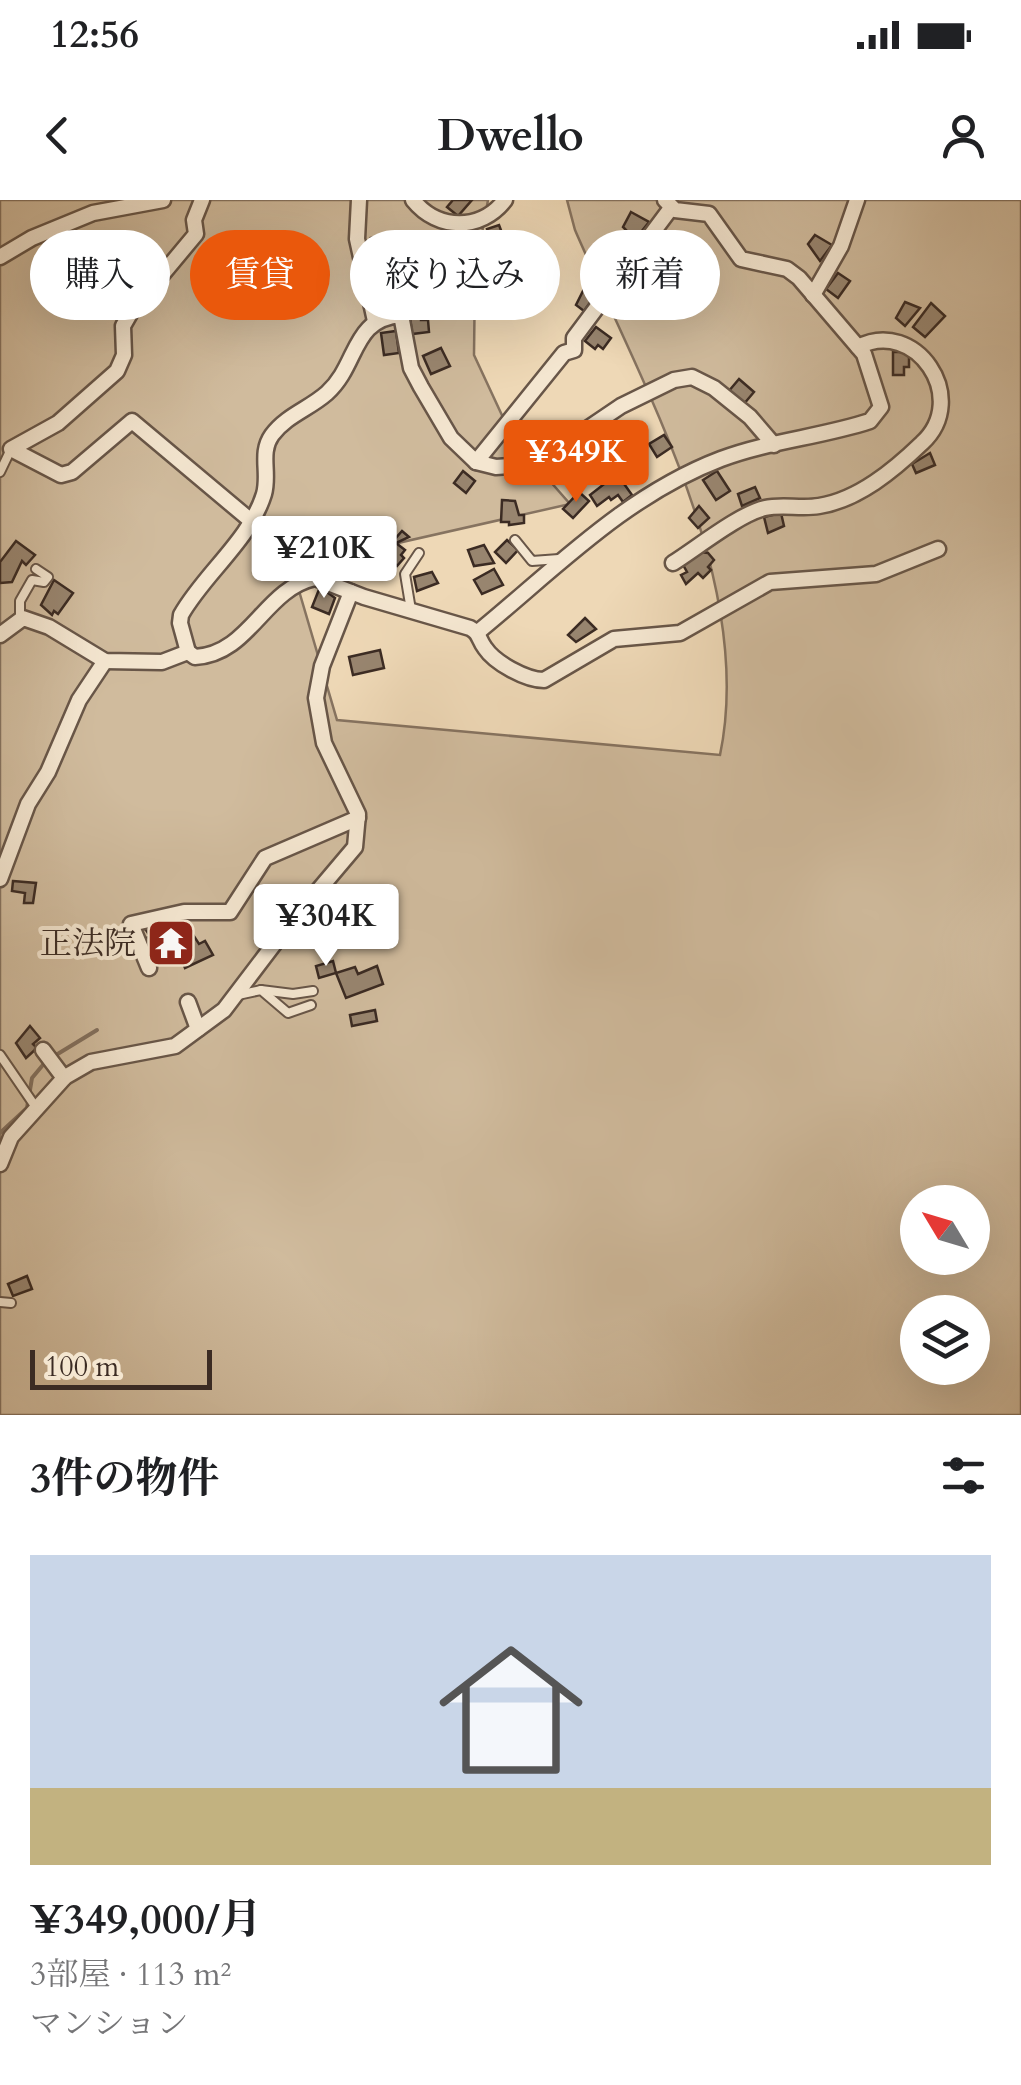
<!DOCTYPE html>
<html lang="ja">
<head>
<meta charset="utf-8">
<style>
	body { margin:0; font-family:Cardo,"Noto Serif JP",serif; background:#f2f2f2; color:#202124; height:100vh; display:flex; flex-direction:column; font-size:38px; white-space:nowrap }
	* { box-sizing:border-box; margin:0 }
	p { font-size:32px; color:#757577 }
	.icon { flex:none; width:55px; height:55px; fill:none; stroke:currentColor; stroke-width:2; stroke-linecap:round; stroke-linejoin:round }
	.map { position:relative; height:1215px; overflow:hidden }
	.details { display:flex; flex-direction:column; background:#fff; flex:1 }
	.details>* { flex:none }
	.guide { position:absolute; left:30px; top:30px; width:962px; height:90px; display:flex; gap:20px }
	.needle { width:65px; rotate:308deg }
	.tools { position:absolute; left:900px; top:985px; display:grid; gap:20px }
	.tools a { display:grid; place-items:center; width:90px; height:90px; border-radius:50%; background:#fff; box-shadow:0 10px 40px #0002; font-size:50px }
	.scale { position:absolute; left:30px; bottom:25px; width:182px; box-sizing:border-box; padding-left:10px; border:5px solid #3b2b23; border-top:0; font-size:28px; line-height:35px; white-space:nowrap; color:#3b2b23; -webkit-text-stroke:8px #f4e6d0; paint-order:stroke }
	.price { position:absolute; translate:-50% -85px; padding:0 22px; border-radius:10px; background:#fff; color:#222; font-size:32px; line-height:65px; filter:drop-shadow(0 2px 5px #0008) }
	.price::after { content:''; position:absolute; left:50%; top:60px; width:30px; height:22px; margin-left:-15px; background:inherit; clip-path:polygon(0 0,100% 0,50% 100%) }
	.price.on { background:#ea580c; color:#fff }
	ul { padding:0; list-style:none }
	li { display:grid; align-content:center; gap:20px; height:530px; padding:0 30px }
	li+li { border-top:2px solid #e0e0e0 }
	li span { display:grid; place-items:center; height:310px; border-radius:0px; color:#555 }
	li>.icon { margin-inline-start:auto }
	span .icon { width:180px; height:180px; fill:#fffc; stroke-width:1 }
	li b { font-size:42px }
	h2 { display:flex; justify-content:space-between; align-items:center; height:120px; padding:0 30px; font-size:42px }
	.chip { padding:0 35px; border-radius:45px; background:#fff; box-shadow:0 10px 40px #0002; font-size:35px; line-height:90px }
	.chip.on { background:#ea580c; color:#fff }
	.status { display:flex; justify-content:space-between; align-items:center; height:70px; padding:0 50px; background:#fff; direction:ltr }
	.status svg { height:28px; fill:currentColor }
	header { display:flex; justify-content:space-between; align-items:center; height:130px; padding:0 30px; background:#fff; font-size:45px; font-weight:700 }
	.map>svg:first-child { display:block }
	.green { fill:#d0bb9d; stroke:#867360; stroke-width:2.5; fill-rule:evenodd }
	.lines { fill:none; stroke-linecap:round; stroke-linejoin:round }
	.stream { stroke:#826f5d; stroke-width:4 }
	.building { fill:#98856f; stroke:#3b2b23; stroke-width:2.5 }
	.service-casing { stroke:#685648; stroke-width:12 }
	.minor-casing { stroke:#685648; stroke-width:19 }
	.service { stroke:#f4e6d0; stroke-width:8 }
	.minor { stroke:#f4e6d0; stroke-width:14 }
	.labels { text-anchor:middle; stroke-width:8; stroke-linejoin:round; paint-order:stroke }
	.poi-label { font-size:32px; fill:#3b2b23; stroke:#f4e6d0; text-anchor:end }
</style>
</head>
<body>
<div class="status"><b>12:56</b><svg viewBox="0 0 49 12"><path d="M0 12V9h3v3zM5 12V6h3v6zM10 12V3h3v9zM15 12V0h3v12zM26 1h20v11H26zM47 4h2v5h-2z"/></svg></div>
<header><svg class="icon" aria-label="back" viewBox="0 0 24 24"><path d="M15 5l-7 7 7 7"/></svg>Dwello<svg class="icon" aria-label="person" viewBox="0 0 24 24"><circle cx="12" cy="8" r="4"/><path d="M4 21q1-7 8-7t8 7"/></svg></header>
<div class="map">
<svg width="1021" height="1215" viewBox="0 0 1021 1215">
	<rect width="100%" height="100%" fill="#eed8b6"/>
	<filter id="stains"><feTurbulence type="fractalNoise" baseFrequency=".002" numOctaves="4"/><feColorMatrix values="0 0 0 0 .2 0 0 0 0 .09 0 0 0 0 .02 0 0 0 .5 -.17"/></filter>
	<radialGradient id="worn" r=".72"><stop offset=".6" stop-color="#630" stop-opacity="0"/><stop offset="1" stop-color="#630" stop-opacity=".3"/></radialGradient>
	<path class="green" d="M0,0H488L475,72L474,155L513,239L570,304L292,367L337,520L720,555C756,383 642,185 575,30L567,0H1021V1215H0ZM918,1002H972V1058H918ZM918,1112H972V1168H918Z"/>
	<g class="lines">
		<g class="stream">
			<path d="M56,855L97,830"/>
			<path d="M0,933L27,908L32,878L47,860"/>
		</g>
	</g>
	<g class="building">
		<path d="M453,0H472L458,16L447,7Z"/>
		<path d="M631,12L649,22L638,36L641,37L633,53L623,48L628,40L624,37L627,31L623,27Z"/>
		<path d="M499,25L505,41L492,45L487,29Z"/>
		<path d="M410,34L427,37L425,50L408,47Z"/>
		<path d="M390,35L400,63L383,71L371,38Z"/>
		<path d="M815,35L832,45L820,61L808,44Z"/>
		<path d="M435,38L450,39L449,58L434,57Z"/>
		<path d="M838,73L850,81L838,98L826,89Z"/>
		<path d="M586,85L597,93L584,111L576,105Z"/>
		<path d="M905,102L920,108L905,126L896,118Z"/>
		<path d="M931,103L945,116L925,137L913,127Z"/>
		<path d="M421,116V120H428L429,132L412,134L410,117Z"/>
		<path d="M596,127L611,138L603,149L598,145L595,149L585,141Z"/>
		<path d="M396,131L399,153L384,155L381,133Z"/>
		<path d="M441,148L450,166L431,174L423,156Z"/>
		<path d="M893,152H909V167H904V175H893Z"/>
		<path d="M739,179L754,192L743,205L728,192Z"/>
		<path d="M664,235L672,247L657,257L649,244Z"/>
		<path d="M930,253L935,265L916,273L912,264Z"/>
		<circle cx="631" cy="270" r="9"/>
		<path d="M463,271L475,281L466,293L454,283Z"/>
		<path d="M717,271L730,291L716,300L703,280Z"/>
		<path d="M617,274L632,295L623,302L618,295L611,300L609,297L597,306L590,295Z"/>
		<path d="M755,287L760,298L742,306L738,294Z"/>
		<path d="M579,292L589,301L573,318L563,309Z"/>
		<path d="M502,300L515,301L519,315H524V323L509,325V322H501Z"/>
		<path d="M699,306L709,318L698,328L689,318Z"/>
		<path d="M781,313L784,326L768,333L764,317Z"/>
		<path d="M402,331L409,337L396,343L405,350L401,355L404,358L397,366L393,362L390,365L380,356Z"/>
		<path d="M507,340L518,350L506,363L495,352Z"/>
		<path d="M16,341L35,355L26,365L22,361L12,382L0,383V362Z"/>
		<path d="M484,345L494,363L474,366L468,350Z"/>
		<path d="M700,352L708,353L714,360L708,367L711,370L703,378L698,373L686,384L681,375L687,372L682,363Z"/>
		<path d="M494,369L503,385L482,394L474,380Z"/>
		<path d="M432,372L438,383L417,391L414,377Z"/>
		<path d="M54,380L73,393L58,414L54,411L52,415L41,405Z"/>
		<path d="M320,387L335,398L329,414L312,407Z"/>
		<path d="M585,418L596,429L576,442L568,435Z"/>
		<path d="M380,450L384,468L353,475L349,457Z"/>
		<path d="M13,681L36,683L33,703H24L25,693L12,691Z"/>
		<path d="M159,720L162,725L170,722L176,733L184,729L188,735L192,733L199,744L205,741L213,755L185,768L180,755L156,766L143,740L150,736L144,727Z"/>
		<path d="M333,761L336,773L319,778L316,766Z"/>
		<path d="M377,766L383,784L346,798L336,773L355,767L358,774Z"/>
		<path d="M375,810L377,821L352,826L350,815Z"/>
		<path d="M30,826L40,838L33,844L37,848L26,858L16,843Z"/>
		<path d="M27,1076L32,1089L13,1096L8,1084Z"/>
	</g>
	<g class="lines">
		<g class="service-casing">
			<g id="service">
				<path d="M0,272L11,249"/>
				<path d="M515,340L532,361L559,359"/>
				<path d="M411,410L405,374L419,353"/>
				<path d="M20,419V401L32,380L44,382L48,377L36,369"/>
				<path d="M261,790L293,794L313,791"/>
				<path d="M238,795L261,790L288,813L311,805"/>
				<path d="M0,855L35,906"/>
				<path d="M0,1102L11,1103"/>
			</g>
		</g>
		<g class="minor-casing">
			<g id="minor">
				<path d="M202,0L194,20L196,34L131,112L123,126L124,155L117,171L58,223L11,249L61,275L72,272L132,221L250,320"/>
				<path d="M359,0L357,39L375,121"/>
				<path d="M413,0C438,31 481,31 505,0"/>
				<path d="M0,57L32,38L93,13L163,0"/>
				<path d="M813,95L841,46L857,0"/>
				<path d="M476,262L564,153L574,150V138L671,8"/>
				<path d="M673,363C697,348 739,314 765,308C782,304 801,309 819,306C858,300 894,270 922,243C971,198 915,117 858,147"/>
				<path d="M478,432C555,369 626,295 721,259C769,241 821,237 870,221L881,207L864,154L799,78L787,69L741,59L709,14L675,10L665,0"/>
				<path d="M0,435L23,418L49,427L105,461L162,462L188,452"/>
				<path d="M188,452L180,423L181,415C204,374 250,340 264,294C270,273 259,253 272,235C287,215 309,209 327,193C359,164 351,119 401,115L411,168L421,187L451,238L476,262L496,267L510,266L556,250L621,206L674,180L692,177L714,188L750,217L774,245"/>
				<path d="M188,452L195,457C250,454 264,389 315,378L364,397L470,428C480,433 478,439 485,448C495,463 526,480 544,480L614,439L680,433L770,382L876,374L938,349"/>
				<path d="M0,679L28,604L48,572L79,500L105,461"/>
				<path d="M149,768L131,724L184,712H230L265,658L358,618"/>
				<path d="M188,802L198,829"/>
				<path d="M43,850L64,878"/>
				<path d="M0,964L11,937L65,877L91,862L175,846L224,810L284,731L355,647L358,614L324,543L316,498L322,466L351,392"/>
			</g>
		</g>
		<use href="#service" class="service"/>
		<use href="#minor" class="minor"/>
	</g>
	<defs>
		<g id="temple-square" transform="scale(2.5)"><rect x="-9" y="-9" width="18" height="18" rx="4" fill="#8f2418" stroke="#f4e6d0"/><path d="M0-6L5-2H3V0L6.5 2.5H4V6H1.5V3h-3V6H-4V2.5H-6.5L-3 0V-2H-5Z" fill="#fff"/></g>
	</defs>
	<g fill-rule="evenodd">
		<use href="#temple-square" x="171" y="743"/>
	</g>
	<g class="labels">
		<g class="poi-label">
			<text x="136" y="754">正法院</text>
		</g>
	</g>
	<rect width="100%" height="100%" filter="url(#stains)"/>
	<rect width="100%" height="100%" fill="url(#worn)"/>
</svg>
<div class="tools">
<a><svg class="needle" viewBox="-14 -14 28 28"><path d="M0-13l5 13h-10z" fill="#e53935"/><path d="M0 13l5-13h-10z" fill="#757577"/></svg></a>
<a><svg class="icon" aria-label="layers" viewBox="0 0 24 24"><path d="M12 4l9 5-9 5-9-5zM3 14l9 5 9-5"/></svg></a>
</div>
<div class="scale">100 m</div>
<b class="price on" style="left:576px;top:305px">¥349K</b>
<b class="price" style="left:324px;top:401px">¥210K</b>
<b class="price" style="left:326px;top:769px">¥304K</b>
<div class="guide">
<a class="chip">購入</a>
<a class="chip on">賃貸</a>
<a class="chip">絞り込み</a>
<a class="chip">新着</a>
</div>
</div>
<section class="details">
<h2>3件の物件<svg class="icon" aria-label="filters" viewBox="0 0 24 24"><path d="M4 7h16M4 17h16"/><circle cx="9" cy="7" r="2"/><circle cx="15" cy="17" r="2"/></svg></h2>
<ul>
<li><span style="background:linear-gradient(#c9d6e8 75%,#c2b280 0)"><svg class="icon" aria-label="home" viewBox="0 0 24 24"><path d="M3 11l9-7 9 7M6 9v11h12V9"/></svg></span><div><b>¥349,000/月</b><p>3部屋 · 113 m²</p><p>マンション</p></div></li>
</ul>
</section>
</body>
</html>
